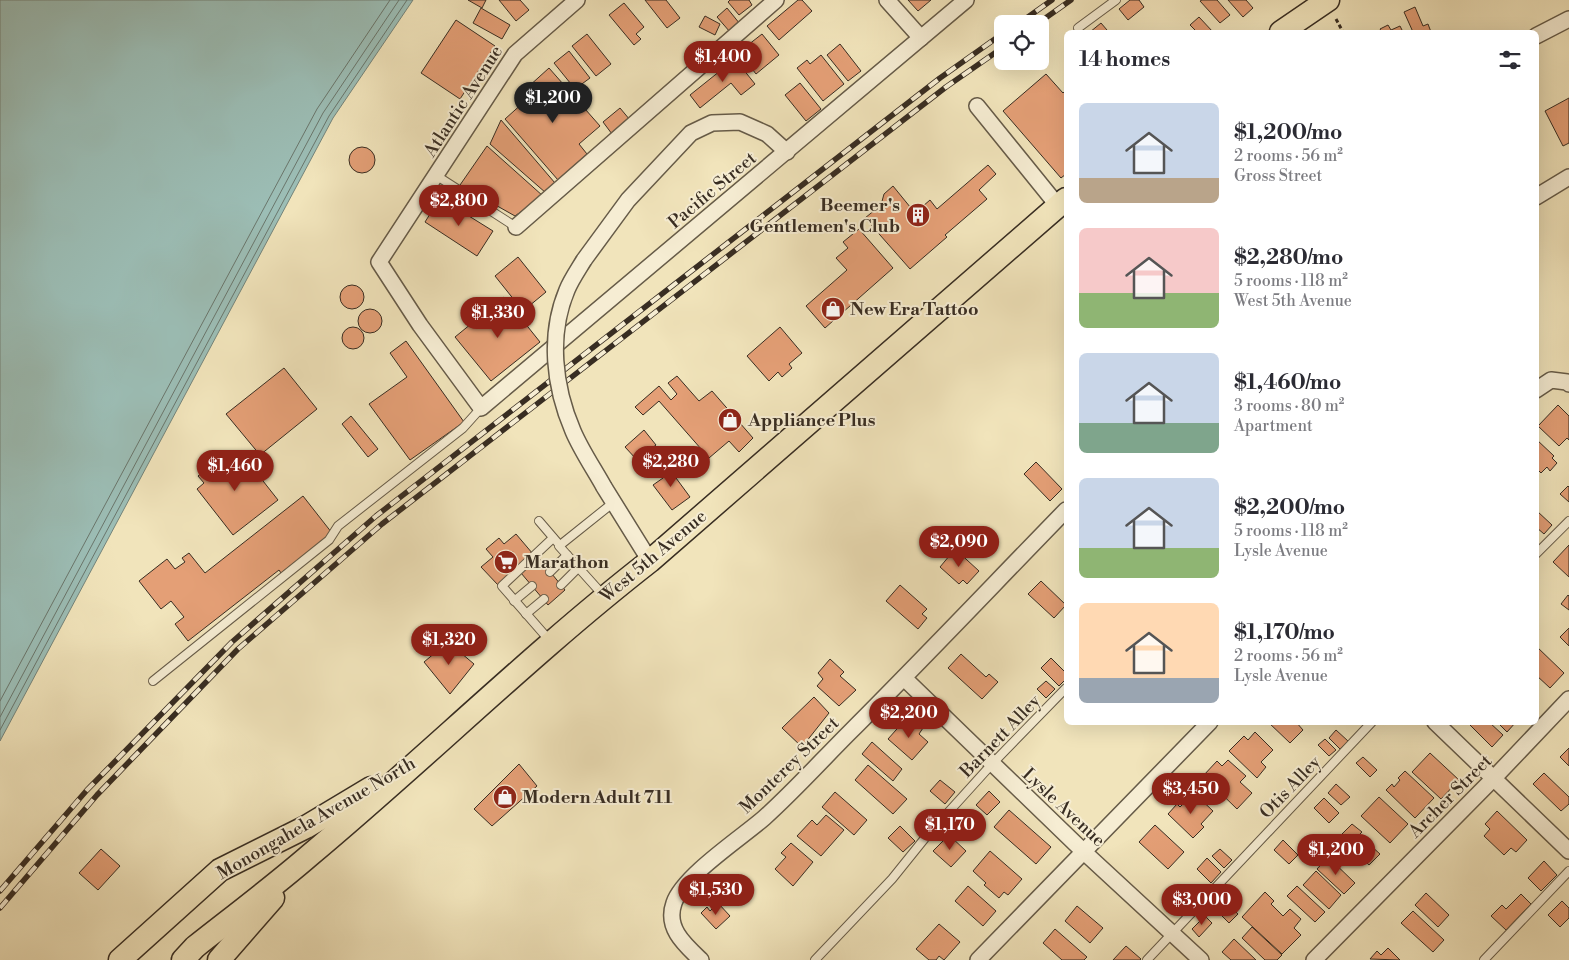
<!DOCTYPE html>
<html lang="en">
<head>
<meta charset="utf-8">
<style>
	body { margin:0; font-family:"Libre Bodoni",serif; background:#f7f7f7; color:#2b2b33; height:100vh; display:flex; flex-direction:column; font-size:19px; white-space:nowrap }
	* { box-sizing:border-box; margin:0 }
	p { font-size:16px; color:#7c7c81 }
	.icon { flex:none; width:28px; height:28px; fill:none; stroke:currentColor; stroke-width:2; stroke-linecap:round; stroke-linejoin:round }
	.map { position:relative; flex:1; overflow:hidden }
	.drawer { position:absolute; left:1064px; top:30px; width:475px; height:695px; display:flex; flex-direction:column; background:#fff; border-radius:8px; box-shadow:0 5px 20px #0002 }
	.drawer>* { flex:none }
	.buttons { position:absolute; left:994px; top:15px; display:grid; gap:10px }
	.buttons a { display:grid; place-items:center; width:55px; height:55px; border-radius:8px; background:#fff; box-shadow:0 5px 20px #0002; font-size:25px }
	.price { position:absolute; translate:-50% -42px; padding:0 11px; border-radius:18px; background:#8f2418; color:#fff; font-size:16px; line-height:32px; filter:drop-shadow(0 1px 2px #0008) }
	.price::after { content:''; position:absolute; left:50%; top:30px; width:15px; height:11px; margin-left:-8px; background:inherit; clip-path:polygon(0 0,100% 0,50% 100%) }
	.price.current { background:#222; color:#fff }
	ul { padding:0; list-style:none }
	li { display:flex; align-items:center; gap:15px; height:125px; padding:0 15px }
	li span { display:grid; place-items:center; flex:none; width:140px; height:100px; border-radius:8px; color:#555 }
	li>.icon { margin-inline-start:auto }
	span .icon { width:60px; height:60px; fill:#fffc; stroke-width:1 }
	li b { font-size:21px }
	h2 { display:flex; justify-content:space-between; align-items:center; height:60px; padding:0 15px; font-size:21px }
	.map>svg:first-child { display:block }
	.water { fill:#9cbeb6; stroke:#74847b }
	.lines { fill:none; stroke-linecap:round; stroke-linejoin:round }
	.shore { stroke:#6a766c; stroke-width:1 }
	.building { fill:#e49f76; stroke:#382d22 }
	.service-casing { stroke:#665b48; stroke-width:10 }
	.minor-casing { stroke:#665b48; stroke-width:18 }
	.primary-casing { stroke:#382d22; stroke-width:25 }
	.path { stroke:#382d22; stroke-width:3; stroke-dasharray:4 2.5; stroke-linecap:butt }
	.service { stroke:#f6edd3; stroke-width:8 }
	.minor { stroke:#f6edd3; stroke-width:15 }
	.primary { stroke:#f1e4bb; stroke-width:22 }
	.rail-casing { stroke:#382d22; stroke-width:5.5 }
	.rail { stroke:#f6edd3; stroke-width:4; stroke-dasharray:11; stroke-linecap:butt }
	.minor-bridge-casing { stroke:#665b48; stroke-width:18; stroke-linecap:butt }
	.minor-bridge { stroke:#f6edd3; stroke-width:15 }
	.labels { text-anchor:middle; stroke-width:4; stroke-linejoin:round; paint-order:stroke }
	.street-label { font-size:18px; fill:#382d22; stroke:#f6edd3 }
	.poi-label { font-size:18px; font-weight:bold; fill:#382d22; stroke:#f6edd3; text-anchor:start }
</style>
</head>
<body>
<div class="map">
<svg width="1569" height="960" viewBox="0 0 1569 960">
	<rect width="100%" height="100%" fill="#f1e4bb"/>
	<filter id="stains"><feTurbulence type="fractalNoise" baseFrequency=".004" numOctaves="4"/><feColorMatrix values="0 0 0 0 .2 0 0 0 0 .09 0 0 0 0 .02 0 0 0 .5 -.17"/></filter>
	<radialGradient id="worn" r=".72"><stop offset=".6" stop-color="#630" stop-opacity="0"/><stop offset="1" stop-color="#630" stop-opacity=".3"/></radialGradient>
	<path class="water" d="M0,0H413L333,118L0,741Z"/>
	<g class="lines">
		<g class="shore">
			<path d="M0,701L317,109L390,0"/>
			<path d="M0,717L323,113L399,0"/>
			<path d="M0,730L329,116L407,0"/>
		</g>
	</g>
	<g class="building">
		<path d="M468,0H486L482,8Z"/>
		<path d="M499,0H520L529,10L516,21Z"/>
		<path d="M645,0H666L680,18L667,28Z"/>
		<path d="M730,0H749L752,5L739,15L728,2Z"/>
		<path d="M798,0H802L812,11L779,40L767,26Z"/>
		<path d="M908,0H931L918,11Z"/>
		<path d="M1130,0H1139L1144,7L1128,20L1119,9Z"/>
		<path d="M1202,0H1217L1230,15L1220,23L1200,1Z"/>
		<path d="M1228,0H1246L1253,8L1243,17Z"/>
		<path d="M624,3L644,27L636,34L641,39L634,45L609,15Z"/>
		<path d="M1415,7L1423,26L1428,24L1431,32H1413L1404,12Z"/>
		<path d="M481,8L510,25L502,39L473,23Z"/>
		<path d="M727,8L740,24L730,32L717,17Z"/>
		<path d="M705,16L720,24L715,35L699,27Z"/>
		<path d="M1199,17L1213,32H1197L1190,25Z"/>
		<path d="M456,20L495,46L460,99L421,73Z"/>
		<path d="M1101,23L1107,30L1104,32H1090Z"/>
		<path d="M1388,25L1391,30L1400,26L1403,32H1382L1380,29Z"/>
		<path d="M587,34L611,64L596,76L572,46Z"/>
		<path d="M762,34L779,55L756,74L739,52Z"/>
		<path d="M840,44L861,71L848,81L827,55Z"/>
		<path d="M569,51L590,78L575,89L554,63Z"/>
		<path d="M821,55L844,84L823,101L797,68L807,60L810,64Z"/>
		<path d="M735,59L755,84L741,95L731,83L700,108L690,95Z"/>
		<path d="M549,68L600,126L579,144L587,154L558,180L505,119L534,93L528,87Z"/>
		<path d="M1046,74L1063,93L1066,90V174L1061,178L1003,111Z"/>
		<path d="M800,83L821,109L806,121L785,95Z"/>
		<path d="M1569,98V143L1563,146L1545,111Z"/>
		<path d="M620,108L630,120L612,134L603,122Z"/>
		<path d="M501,120L555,183L546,193L490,144Z"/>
		<path d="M487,146L543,196L515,216L460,185Z"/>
		<circle cx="362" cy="160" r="13"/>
		<path d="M988,165L996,174L979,190L987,199L945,235L947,237L910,269L865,218L881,205L884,194L893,186L915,213L930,200L937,209Z"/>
		<path d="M440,198L493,231L477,256L425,222Z"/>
		<path d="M859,229L893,268L825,328L806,306L847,270L836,258L848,248L843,242Z"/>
		<path d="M518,257L546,292L523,311L495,276Z"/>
		<circle cx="352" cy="297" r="12"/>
		<path d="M504,297L540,342L491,381L455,337Z"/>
		<circle cx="370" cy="321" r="12"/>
		<path d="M780,327L802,353L789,364L792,368L782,377L778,372L769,381L747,356Z"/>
		<circle cx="353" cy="338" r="11"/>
		<path d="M406,341L464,422L410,460L369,404L407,377L390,353Z"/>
		<path d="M284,368L317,409L260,455L226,414Z"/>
		<path d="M677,376L699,401L712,391L753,438L739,452L729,441L709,458L659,401L643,415L635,407L659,386L671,400L677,394L668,383Z"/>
		<path d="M1558,405L1569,416V440L1567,438L1559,446L1538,426Z"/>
		<path d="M351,416L378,449L368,457L342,424Z"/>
		<path d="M644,430L656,445L637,460L625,447Z"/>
		<path d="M1536,439L1554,456L1552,458L1557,463L1550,471L1547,467L1541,473L1536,468Z"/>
		<path d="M241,453L278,500L233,535L197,489L204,483L198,476L223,456L229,463Z"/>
		<path d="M1036,462L1062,489L1050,501L1024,474Z"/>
		<path d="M665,463L690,497L672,510L653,485L663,478L657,470Z"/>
		<path d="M1568,486L1569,487V502L1560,494Z"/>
		<path d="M303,496L332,533L281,573L279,570L188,641L175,624L184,617L171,601L161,609L139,581L167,559L175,569L185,562L182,558L189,553L205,573Z"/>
		<path d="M1537,511L1552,525L1544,534L1536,527Z"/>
		<path d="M516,534L533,554L498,585L481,567L493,557L486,549L499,538L504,544Z"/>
		<path d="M1569,545V577L1553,562Z"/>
		<path d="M955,549L979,571L967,584L963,580L959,584L940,567Z"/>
		<path d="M539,558L565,590L548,605L521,573Z"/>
		<path d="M1041,581L1066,605L1054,618L1028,594Z"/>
		<path d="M900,585L927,609L922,614L927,618L918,629L886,601Z"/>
		<path d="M1568,595L1569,596V610L1561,604Z"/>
		<path d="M1569,628V646L1560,637Z"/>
		<path d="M448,642L474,664L450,694L424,662Z"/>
		<path d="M1536,646L1564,673L1550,688L1536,675Z"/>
		<path d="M961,654L986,677L989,674L998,682L982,699L948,668Z"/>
		<path d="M1051,658L1066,673V679L1059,686L1041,668Z"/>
		<path d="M830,659L844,672L840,676L856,690L839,706L817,686L823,679L818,673Z"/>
		<path d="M1046,681L1055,689L1046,698L1037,689Z"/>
		<path d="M814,697L829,713L802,747L782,728Z"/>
		<path d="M914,720L923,728L919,734L928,742L912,760L888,739L904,721L909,725Z"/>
		<path d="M1268,722H1296L1303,730L1290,743Z"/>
		<path d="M1467,722H1489L1503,735L1492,747Z"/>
		<path d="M1497,722H1516L1507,732Z"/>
		<path d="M1336,730L1348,741L1340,749L1329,738Z"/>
		<path d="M1255,732L1273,750L1261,762L1266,767L1257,778L1229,751L1244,736L1248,740Z"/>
		<path d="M1325,739L1336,750L1329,756L1318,745Z"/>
		<path d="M872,742L902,769L893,781L862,754Z"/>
		<path d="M1569,748V766L1560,757Z"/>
		<path d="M1430,753L1459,780L1441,799L1412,772Z"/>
		<path d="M1363,757L1377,770L1370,777L1356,763Z"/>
		<path d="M1228,760L1246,776L1240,782L1252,793L1237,809L1203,776L1217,761L1222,766Z"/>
		<path d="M519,764L537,786L492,826L474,809Z"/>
		<path d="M868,765L907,799L893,814L855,780Z"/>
		<path d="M1405,771L1434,798L1415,818L1386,790L1392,784L1394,787L1400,780L1398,778Z"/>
		<path d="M1544,773L1569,797V804L1561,811L1533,784Z"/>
		<path d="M940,780L955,792L945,804L930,791Z"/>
		<path d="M1336,784L1350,797L1341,805L1328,793Z"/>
		<path d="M989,791L1000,802L987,815L976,805Z"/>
		<path d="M835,792L867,820L854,835L822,807Z"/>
		<path d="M1194,793L1213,811L1201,824L1204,827L1193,838L1168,814L1177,804L1180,807Z"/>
		<path d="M1379,797L1408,824L1390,843L1361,816Z"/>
		<path d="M1324,798L1339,813L1329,823L1314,808Z"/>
		<path d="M1009,810L1051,847L1036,864L994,827Z"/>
		<path d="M1497,811L1527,840L1516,852L1511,848L1504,855L1484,836L1490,829L1485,824Z"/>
		<path d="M826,815L844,830L821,856L797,836L812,820L817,825Z"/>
		<path d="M1352,824L1362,832L1359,835L1380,854L1369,865L1339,837Z"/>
		<path d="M1155,825L1184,852L1168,869L1139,842Z"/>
		<path d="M900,826L915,841L903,852L888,838Z"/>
		<path d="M949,835L966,851L951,867L933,851Z"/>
		<path d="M1283,840L1298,855L1289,864L1274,850Z"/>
		<path d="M791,843L813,862L793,886L775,869L786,857L781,853Z"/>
		<path d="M101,849L120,866L98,890L79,873Z"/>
		<path d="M1220,849L1232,860L1224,868L1212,856Z"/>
		<path d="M990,851L1022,879L1008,895L1004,892L999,898L984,885L986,883L973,871Z"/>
		<path d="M1328,857L1355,883L1344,894L1317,869Z"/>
		<path d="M1207,858L1221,872L1211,883L1197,869Z"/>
		<path d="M1544,861L1557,875L1541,891L1528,878Z"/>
		<path d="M1316,871L1341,895L1329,909L1303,885Z"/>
		<path d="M968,886L996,911L983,926L955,901Z"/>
		<path d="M1297,886L1325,912L1315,922L1287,896Z"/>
		<path d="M1265,892L1274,901L1271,904L1283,916L1290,909L1301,919L1294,928L1301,935L1282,954L1242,917Z"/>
		<path d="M1426,893L1449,915L1438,927L1415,905Z"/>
		<path d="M1521,894L1531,904L1506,930L1491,916L1502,905L1506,909Z"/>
		<path d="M1223,900L1238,914L1229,923L1215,909Z"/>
		<path d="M1562,901L1569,908V918L1560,927L1548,915Z"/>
		<path d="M718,903L730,916L716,929L701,913L707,907L710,911Z"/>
		<path d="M1077,906L1103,928L1090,943L1065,921Z"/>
		<path d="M1413,911L1444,940L1433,952L1401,923Z"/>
		<path d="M1205,916L1212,923L1199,937L1192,929Z"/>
		<path d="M939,924L960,942L944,960L939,956L936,960H929L916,949Z"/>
		<path d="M1252,927L1282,955L1277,960H1265L1242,938Z"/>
		<path d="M1055,929L1087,957L1084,960H1062L1043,943Z"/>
		<path d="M1234,939L1256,960H1231L1222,952Z"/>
		<path d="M1126,946L1141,959L1140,960H1113Z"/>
		<path d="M1388,948L1400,960L1370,959L1377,951L1381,955Z"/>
	</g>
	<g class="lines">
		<g class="service-casing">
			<g id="service">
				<path d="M1078,28L1116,0"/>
				<path d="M437,176L516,227"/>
				<path d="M539,521L557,542"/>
				<path d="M1536,554L1569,521"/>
				<path d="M550,572L567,555"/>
				<path d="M561,585L578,568"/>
				<path d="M603,595L559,546L614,502"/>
				<path d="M514,601L532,586"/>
				<path d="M526,614L544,599"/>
				<path d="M550,641L502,586L553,538"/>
				<path d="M153,681L329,540L338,526L463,428L481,408"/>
				<path d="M815,960L892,879L925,838L992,764L1066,688"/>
				<path d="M1147,960L1372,722"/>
				<path d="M1484,960L1569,871"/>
			</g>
		</g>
		<g class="minor-casing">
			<g id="minor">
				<path d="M577,0L515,54L379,262L420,325L481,408L966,0"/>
				<path d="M887,0L921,38"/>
				<path d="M1536,36L1569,19"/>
				<path d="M977,106L1058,206"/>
				<path d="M1536,197L1569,177"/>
				<path d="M516,227L776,0"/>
				<path d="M584,260L628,200L691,133L712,123L740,122L767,134L787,152"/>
				<path d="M1536,390L1551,380L1567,382L1569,384"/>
				<path d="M604,487L650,561"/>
				<path d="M904,678L1084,852L1201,960"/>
				<path d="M1435,722L1569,851"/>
				<path d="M701,960C685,945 665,928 674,903C683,876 741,838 764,818C794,791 821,761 850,732C923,659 994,584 1066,510"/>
				<path d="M978,960L1210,722"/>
				<path d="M1314,960L1493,779L1569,699"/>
			</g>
		</g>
		<g class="primary-casing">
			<g id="primary">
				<path d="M1281,32L1328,0"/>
				<path d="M120,960L220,870L306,827L371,788"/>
				<path d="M183,960L195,947C233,917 273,887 310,855C425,759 532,653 650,561L1066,199"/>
				<path d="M219,960L273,898"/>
			</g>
		</g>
		<path class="path" d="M1336,19L1343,32"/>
		<use href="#service" class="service"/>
		<use href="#minor" class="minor"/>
		<use href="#primary" class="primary"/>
		<g class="rail-casing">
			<g id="rail">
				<path d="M1018,24L1052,0"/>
				<path d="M1037,24L1071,0"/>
				<path d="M0,891L87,790L232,642L376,516L940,78L1002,34"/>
				<path d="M0,908L97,795L238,649L382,524L946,87L1002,48"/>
			</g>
		</g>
		<use href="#rail" class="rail"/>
		<g class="minor-bridge-casing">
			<path id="minor-bridge" d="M584,260C578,270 571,280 567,290C548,335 554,387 573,431C581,450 594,469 604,487"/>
		</g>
		<use href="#minor-bridge" class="minor-bridge"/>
	</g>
	<defs>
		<g id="building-disc" transform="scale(1.25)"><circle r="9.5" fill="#8f2418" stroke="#f6edd3"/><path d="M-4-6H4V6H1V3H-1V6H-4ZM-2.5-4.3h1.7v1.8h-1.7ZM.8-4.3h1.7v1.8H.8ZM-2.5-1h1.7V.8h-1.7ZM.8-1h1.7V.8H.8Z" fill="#fff"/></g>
		<g id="shop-disc" transform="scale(1.25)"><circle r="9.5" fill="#8f2418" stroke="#f6edd3"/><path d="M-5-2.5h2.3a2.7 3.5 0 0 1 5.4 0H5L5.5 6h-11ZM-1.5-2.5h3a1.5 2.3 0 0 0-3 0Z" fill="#fff"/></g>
		<g id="supermarket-disc" transform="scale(1.25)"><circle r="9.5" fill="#8f2418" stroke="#f6edd3"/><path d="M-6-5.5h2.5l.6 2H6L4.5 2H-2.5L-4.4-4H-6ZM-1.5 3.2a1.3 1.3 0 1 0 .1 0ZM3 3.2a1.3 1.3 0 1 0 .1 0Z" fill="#fff"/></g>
	</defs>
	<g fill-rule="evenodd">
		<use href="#building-disc" x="918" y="215"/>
		<use href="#shop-disc" x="833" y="309"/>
		<use href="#shop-disc" x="730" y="420"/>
		<use href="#supermarket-disc" x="506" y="562"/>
		<use href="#shop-disc" x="505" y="797"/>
	</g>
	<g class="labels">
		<g class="street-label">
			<text transform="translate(463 101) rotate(-57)" y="6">Atlantic Avenue</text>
			<text transform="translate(712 190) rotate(-40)" y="6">Pacific Street</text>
			<text transform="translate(653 556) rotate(-40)" y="6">West 5th Avenue</text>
			<text transform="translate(1000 736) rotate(-46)" y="6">Barnett Alley</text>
			<text transform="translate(789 765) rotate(-44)" y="6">Monterey Street</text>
			<text transform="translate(1290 787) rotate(-46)" y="6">Otis Alley</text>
			<text transform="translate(1450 796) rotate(-45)" y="6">Archer Street</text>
			<text transform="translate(1064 807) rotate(43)" y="6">Lysle Avenue</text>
			<text transform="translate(316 818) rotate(-30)" y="6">Monongahela Avenue North</text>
		</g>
		<g class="poi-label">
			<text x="900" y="211" text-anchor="end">Beemer's<tspan x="900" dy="21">Gentlemen's Club</tspan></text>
			<text x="850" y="315">New Era Tattoo</text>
			<text x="748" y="426">Appliance Plus</text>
			<text x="524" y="568">Marathon</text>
			<text x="522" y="803">Modern Adult 711</text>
		</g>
	</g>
	<rect width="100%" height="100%" filter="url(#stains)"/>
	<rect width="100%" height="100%" fill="url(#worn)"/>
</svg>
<div class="buttons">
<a><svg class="icon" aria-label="locate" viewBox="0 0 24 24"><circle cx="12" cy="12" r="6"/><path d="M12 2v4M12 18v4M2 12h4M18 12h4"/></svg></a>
</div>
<b class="price" style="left:723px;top:83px">$1,400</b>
<b class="price current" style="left:553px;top:124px">$1,200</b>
<b class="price" style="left:459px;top:227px">$2,800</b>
<b class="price" style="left:498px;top:339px">$1,330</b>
<b class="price" style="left:671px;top:488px">$2,280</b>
<b class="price" style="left:235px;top:492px">$1,460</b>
<b class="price" style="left:959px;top:568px">$2,090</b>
<b class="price" style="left:449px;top:666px">$1,320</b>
<b class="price" style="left:909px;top:739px">$2,200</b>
<b class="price" style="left:1191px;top:815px">$3,450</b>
<b class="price" style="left:950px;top:851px">$1,170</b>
<b class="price" style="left:1336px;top:876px">$1,200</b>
<b class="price" style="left:716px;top:916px">$1,530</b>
<b class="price" style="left:1202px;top:926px">$3,000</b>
<section class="drawer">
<h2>14 homes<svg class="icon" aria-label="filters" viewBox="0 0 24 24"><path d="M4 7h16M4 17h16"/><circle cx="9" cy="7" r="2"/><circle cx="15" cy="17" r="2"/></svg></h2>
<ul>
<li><span style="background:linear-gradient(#c9d6e8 75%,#b9a48a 0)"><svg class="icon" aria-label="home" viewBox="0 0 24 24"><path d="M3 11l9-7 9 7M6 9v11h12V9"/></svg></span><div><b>$1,200/mo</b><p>2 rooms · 56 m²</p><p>Gross Street</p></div></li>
<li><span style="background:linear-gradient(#f6c9c9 65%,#8fb573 0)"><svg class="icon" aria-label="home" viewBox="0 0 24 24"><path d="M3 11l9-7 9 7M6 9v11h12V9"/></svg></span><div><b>$2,280/mo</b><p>5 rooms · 118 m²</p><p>West 5th Avenue</p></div></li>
<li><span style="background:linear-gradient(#c9d6e8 70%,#7fa58c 0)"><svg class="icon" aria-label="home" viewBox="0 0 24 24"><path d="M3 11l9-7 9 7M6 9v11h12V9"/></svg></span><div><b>$1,460/mo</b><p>3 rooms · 80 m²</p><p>Apartment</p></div></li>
<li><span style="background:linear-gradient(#c9d6e8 70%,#8fb573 0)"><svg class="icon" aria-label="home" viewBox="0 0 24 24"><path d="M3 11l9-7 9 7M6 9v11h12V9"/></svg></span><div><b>$2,200/mo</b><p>5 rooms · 118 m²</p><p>Lysle Avenue</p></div></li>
<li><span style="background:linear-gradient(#ffd9b3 75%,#9aa5b1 0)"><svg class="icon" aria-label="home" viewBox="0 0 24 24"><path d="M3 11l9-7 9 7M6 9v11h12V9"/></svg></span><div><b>$1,170/mo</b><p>2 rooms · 56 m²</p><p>Lysle Avenue</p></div></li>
</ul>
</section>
</div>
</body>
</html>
